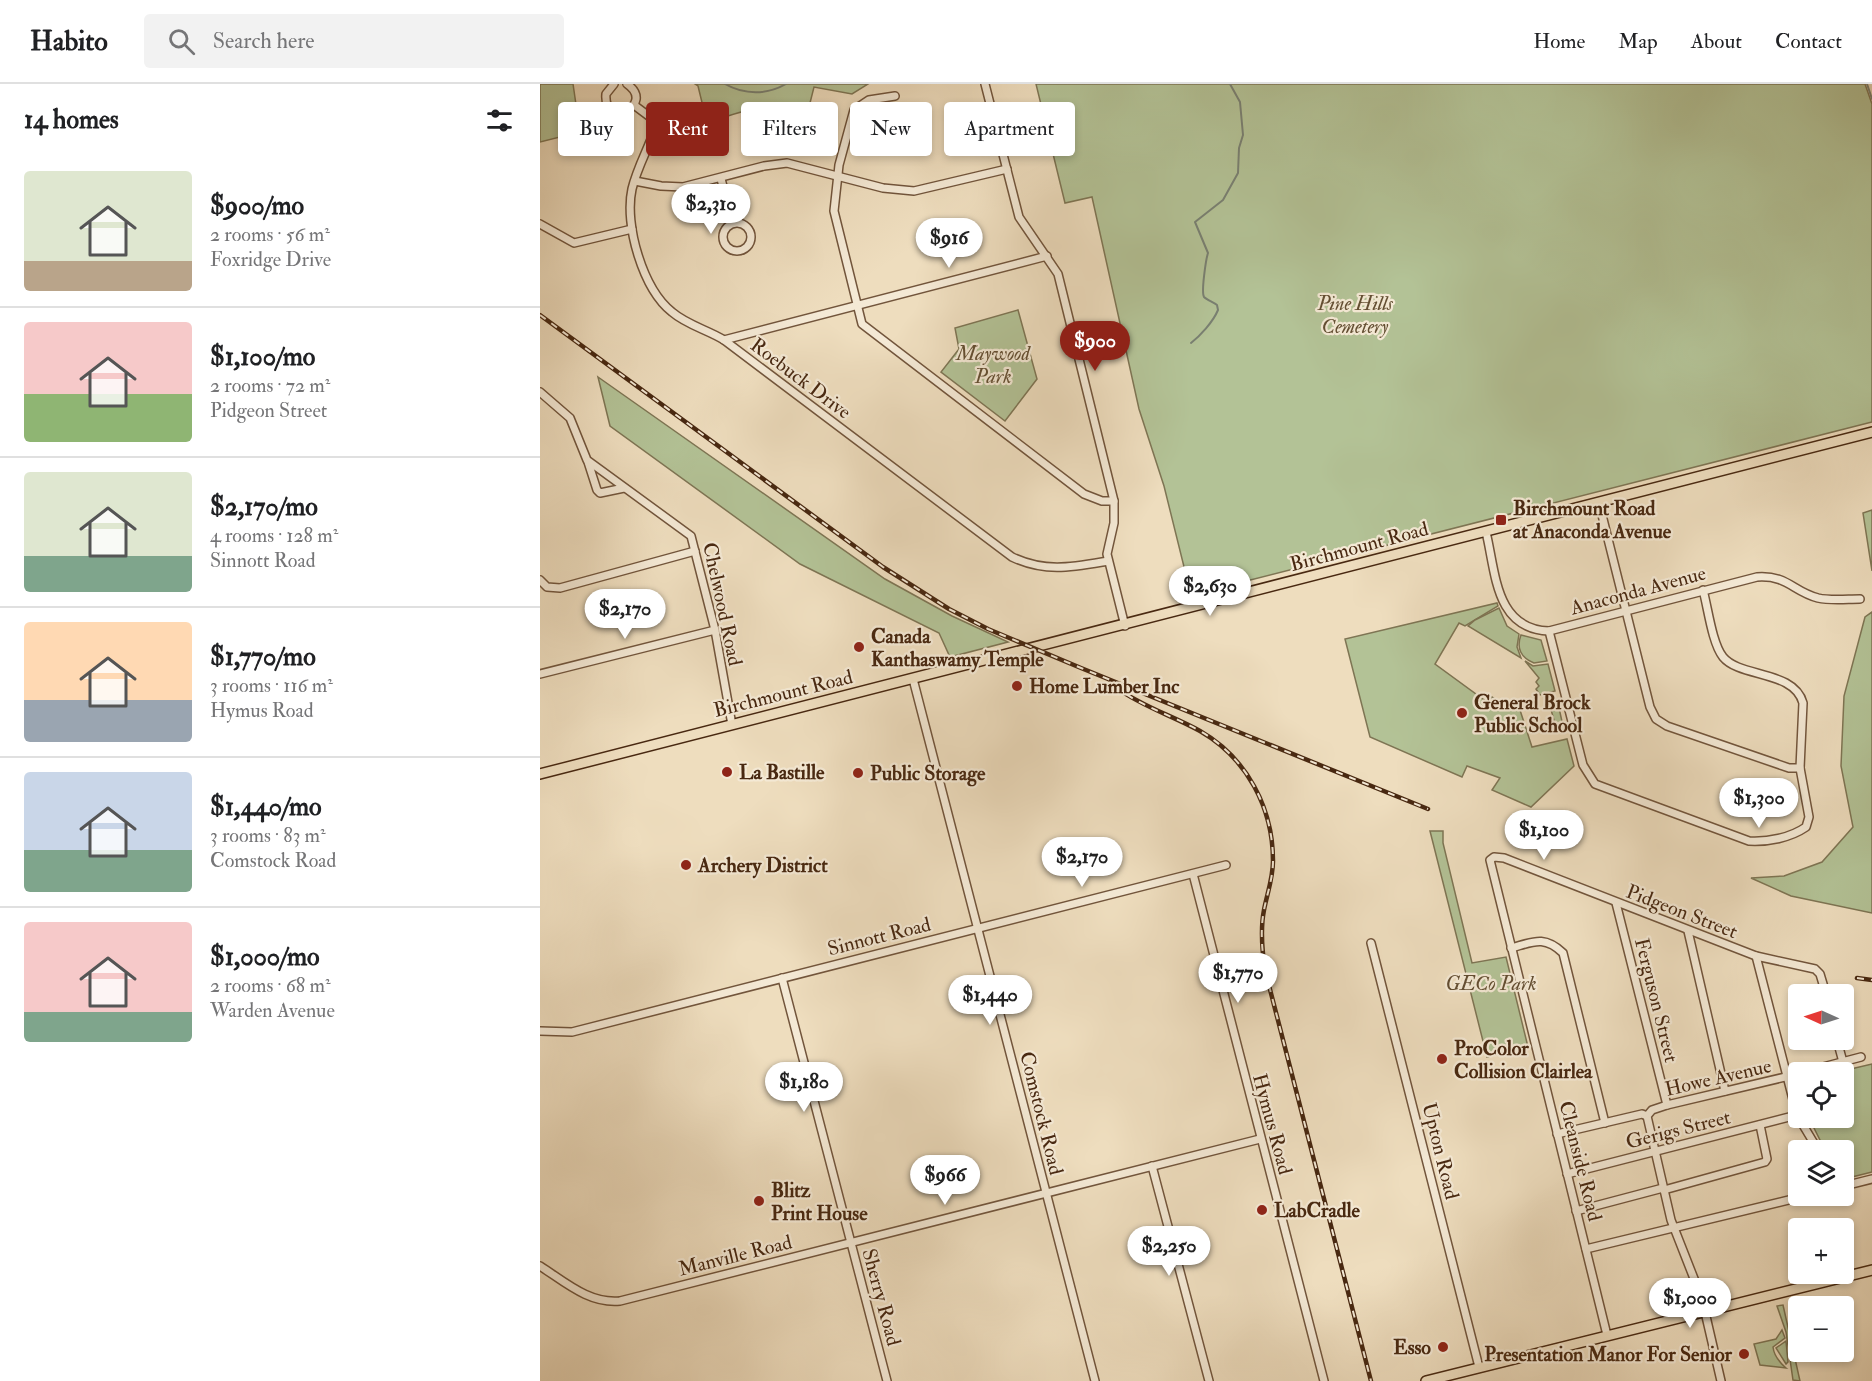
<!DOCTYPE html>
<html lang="en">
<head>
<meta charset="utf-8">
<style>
	body { margin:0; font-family:"IM FELL Double Pica",serif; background:#f2f2f2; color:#202124; height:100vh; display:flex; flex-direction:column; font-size:22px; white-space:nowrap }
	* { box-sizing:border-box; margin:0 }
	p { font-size:20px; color:#757577 }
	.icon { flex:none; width:33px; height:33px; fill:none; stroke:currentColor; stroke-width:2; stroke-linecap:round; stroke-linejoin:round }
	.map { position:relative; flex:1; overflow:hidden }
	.panel { display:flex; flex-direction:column; background:#fff; width:540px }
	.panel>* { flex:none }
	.hud { position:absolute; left:18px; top:18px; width:570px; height:54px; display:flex; gap:12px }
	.needle { width:39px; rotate:273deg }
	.buttons { position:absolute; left:1248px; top:900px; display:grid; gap:12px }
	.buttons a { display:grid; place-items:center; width:66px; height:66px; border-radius:6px; background:#fff; box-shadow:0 3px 9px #0003; font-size:30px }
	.price { position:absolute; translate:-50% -51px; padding:0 14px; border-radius:21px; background:#fff; color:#222; font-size:20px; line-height:39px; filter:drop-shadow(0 2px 3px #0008) }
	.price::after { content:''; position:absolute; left:50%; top:36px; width:18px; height:14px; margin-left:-9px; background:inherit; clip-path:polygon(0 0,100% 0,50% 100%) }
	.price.current { background:#8f2418; color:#fff }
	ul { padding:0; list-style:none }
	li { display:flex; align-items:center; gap:18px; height:150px; padding:0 24px }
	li+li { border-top:2px solid #e0e0e0 }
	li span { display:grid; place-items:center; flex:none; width:168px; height:120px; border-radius:6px; color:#555 }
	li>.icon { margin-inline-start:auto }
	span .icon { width:72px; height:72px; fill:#fffc; stroke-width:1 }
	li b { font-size:26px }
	h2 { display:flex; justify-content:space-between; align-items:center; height:72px; padding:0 24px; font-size:26px }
	.pill { padding:0 21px; border-radius:6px; background:#fff; box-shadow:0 3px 9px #0003; font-size:21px; line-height:54px }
	.pill.current { background:#8f2418; color:#fff }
	header { display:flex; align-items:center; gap:36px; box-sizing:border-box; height:84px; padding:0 30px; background:#fff; border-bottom:2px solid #e0e0e0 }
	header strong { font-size:28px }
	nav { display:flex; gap:33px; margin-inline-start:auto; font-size:21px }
	.search { width:420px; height:54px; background:#f2f2f2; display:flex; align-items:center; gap:15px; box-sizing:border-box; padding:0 21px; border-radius:6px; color:#757577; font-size:22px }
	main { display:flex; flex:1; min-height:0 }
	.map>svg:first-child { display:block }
	.green { fill:#b3c296; stroke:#7e7554; stroke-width:1.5 }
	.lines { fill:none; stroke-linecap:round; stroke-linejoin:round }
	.stream { stroke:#798072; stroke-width:2 }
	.minor-casing { stroke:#72553c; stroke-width:10 }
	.major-casing { stroke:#482811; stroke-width:12 }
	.minor { stroke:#f4e9d5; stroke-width:7 }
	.major { stroke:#eeddbe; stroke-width:9 }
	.rail-casing { stroke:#482811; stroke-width:4.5 }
	.rail { stroke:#f4e9d5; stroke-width:2; stroke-dasharray:7; stroke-linecap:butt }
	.poi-dot { fill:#8f2418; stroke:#f4e9d5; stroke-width:2 }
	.labels { text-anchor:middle; stroke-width:4.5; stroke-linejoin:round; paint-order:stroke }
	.park-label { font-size:20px; font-style:italic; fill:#634e32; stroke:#f4e9d5 }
	.street-label { font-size:20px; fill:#482811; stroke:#f4e9d5 }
	.poi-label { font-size:20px; font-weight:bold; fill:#482811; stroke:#f4e9d5; text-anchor:start }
</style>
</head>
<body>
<header>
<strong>Habito</strong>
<div class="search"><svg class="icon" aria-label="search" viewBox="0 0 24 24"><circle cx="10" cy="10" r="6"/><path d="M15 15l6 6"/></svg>Search here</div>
<nav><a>Home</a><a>Map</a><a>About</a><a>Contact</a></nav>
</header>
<main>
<section class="panel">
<h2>14 homes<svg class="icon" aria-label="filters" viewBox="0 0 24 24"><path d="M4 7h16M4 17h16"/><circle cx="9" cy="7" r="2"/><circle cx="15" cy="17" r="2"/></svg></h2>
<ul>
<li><span style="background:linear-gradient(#dfe7d0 75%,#b9a48a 0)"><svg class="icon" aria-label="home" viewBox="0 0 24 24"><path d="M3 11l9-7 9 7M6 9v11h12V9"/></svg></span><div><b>$900/mo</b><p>2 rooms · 56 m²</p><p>Foxridge Drive</p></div></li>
<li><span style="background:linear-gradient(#f6c9c9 60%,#8fb573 0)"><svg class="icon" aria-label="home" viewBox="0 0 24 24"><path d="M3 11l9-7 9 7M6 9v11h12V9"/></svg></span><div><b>$1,100/mo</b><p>2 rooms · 72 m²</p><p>Pidgeon Street</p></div></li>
<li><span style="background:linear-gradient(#dfe7d0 70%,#7fa58c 0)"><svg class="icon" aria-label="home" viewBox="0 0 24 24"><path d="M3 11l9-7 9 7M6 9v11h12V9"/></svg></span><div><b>$2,170/mo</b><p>4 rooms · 128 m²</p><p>Sinnott Road</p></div></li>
<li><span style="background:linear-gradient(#ffd9b3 65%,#9aa5b1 0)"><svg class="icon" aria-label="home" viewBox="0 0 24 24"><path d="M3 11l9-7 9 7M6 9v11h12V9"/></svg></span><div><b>$1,770/mo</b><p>3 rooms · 116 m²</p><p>Hymus Road</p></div></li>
<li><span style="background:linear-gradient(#c9d6e8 65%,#7fa58c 0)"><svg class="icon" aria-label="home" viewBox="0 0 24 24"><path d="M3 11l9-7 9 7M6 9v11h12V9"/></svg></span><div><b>$1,440/mo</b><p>3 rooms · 83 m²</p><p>Comstock Road</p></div></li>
<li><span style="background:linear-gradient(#f6c9c9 75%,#7fa58c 0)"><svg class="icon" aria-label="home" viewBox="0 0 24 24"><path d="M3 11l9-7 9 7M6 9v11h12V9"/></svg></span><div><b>$1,000/mo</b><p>2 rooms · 68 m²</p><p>Warden Avenue</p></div></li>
</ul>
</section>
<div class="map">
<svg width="1332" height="1297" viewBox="0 0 1332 1297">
	<rect width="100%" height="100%" fill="#eeddbe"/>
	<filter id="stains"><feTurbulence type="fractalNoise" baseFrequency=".00333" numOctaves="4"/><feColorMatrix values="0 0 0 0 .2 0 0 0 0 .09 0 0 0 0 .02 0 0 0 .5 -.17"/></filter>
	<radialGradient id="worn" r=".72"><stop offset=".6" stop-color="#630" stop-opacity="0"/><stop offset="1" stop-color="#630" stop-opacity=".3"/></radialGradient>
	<g class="green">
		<path d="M0,0H33L40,48L0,58Z"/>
		<path d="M155,0H328L312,10L274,3L270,19C234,17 201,27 167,39L158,2Z"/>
		<path d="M496,0H1325L1332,20V338L651,511L624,402L599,325L552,113L525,119Z"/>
		<path d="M478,226L497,295L465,337L401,288L419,265L415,244Z"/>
		<path d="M58,293L345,495L412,532L468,558L410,573L399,549L260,480L70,342Z"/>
		<path d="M1332,426V487L1323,429Z"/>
		<path d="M957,519L958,522L925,542L919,539L895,580L947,618L952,613L966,623H979L992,663L1027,655L1034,682L991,723L952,706L960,694L927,682L922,693L830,653L805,555Z"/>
		<path d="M959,524L967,542L979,550L977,563L981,574L928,542L935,536Z"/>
		<path d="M1332,528V829L1251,812L1211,794L1244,792L1282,778L1313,743L1301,682L1304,612L1325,533Z"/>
		<path d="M981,551L1001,556L1007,577L994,579C981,574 976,564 981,551Z"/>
		<path d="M985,577L993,582L1008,580L1015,607L1000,611L996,605L999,602L996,598L999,594Z"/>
		<path d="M1017,615L1023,642L1016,644L1009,618Z"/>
		<path d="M890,747H903V759L932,879L966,873L988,963L947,973Z"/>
		<path d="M1332,980V1088L1304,1095V1066H1285L1269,1034H1304V988H1298Z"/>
		<path d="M1243,1221L1260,1297L1253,1296L1246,1248L1237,1222Z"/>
		<path d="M1242,1246L1245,1254L1233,1263C1234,1272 1239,1278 1246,1284L1220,1281L1214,1260L1236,1255Z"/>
		<path d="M1246,1257L1248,1278L1246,1280L1236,1264Z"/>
	</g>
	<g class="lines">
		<g class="stream">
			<path d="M185,0C204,11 227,11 246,0"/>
			<path d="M1327,0L1332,15"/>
			<path d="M651,259C660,252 673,238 678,226L677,221C673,218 667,216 664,213C661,208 666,175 668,169L655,138L683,116L698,89L699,64L703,51L700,18L690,0"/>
		</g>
		<g class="minor-casing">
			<g id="minor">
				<path d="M74,0L66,10C63,46 117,21 87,0"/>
				<path d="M445,0L479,133L518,190L574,417V439L567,470L585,542"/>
				<path d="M355,12L329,16L314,26L299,81L294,127L322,240L544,410L562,417H574"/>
				<path d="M94,21L110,33L115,45C108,65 97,84 92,105C84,141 103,205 132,228C147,241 168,246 184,256L472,473C506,489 533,483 568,477"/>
				<path d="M181,95L193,139"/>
				<path d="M95,97L121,102L143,103L224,82L247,79L343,104L374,107L467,85"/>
				<circle cx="197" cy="153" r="14"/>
				<path d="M0,140L34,159L92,145"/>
				<path d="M184,256L507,172"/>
				<path d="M0,308L30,334L47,376L151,452L175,546L192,641"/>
				<path d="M48,378L57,406L60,409L84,404"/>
				<path d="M1059,419L1110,623L1116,635L1127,642L1249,684H1260"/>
				<path d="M946,448C956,489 955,545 1009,547L1217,493C1248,491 1252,507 1278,514C1291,517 1307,515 1320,515"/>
				<path d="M0,496L7,503L20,504L155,467"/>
				<path d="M1009,547L1043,681L1055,700L1209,757C1228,758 1250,754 1266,743L1269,733L1260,684L1263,619C1254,586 1200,594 1183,573C1172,559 1168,524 1163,506"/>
				<path d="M0,590L175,546"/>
				<path d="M373,595L555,1297"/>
				<path d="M653,790L784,1297"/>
				<path d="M1076,819L1127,1021"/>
				<path d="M1148,847L1185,1007"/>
				<path d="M831,859L939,1283"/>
				<path d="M971,864C993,858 1004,851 1023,869L1065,1039"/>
				<path d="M1216,872L1257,1031L1278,1066"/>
				<path d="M242,894L347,1297"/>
				<path d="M0,947L32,948L686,781"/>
				<path d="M1297,956L1303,978"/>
				<path d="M1264,988L1321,973"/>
				<path d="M1017,1050L1102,1030L1107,1032"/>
				<path d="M612,1082L669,1297"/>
				<path d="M1027,1090L1257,1031"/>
				<path d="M1304,1102L1332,1095"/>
				<path d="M1124,1106L1225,1078L1227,1075L1220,1041"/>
				<path d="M1036,1127L1123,1104"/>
				<path d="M1046,1165L1265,1112"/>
				<path d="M0,1182C25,1198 49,1220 80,1217L720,1055"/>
				<path d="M1067,1251L950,776L954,773L964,774L1216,872L1275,885L1280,890L1286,910"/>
				<path d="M1181,1297L1162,1215L1131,1136L1107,1032L1112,1026L1127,1021L1258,990"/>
			</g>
		</g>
		<g class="major-casing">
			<g id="major">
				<path d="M0,690L1332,348"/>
				<path d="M886,1297L1332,1186"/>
			</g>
		</g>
		<use href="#minor" class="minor"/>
		<use href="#major" class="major"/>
		<g class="rail-casing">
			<g id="rail">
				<path d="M0,231L343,483L409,525L448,545L541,584L888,725"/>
				<path d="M575,603C603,623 631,631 660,647C707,674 733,724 733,777C733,794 727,810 724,826C720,846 722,866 725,886L831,1297"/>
				<path d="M1317,894L1332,896"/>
			</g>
		</g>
		<use href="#rail" class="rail"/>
	</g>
	<g class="poi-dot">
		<rect x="955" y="430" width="12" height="12" rx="3"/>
		<circle cx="319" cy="563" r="6"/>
		<circle cx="477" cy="602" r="6"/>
		<circle cx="922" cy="629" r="6"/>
		<circle cx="187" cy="688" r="6"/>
		<circle cx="318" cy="689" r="6"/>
		<circle cx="146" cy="781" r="6"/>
		<circle cx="902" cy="975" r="6"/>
		<circle cx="219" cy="1117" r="6"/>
		<circle cx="722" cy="1126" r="6"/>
		<circle cx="903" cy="1263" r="6"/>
		<circle cx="1204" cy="1270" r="6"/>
	</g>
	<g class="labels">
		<g class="park-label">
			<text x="815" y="226">Pine Hills<tspan x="815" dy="23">Cemetery</tspan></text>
			<text x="453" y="276">Maywood<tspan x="453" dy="23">Park</tspan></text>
			<text x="951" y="906">GECo Park</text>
		</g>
		<g class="street-label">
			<text transform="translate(261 294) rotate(37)" y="7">Roebuck Drive</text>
			<text transform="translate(819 462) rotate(-15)" y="7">Birchmount Road</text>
			<text transform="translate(1098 506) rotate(-15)" y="7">Anaconda Avenue</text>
			<text transform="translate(183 520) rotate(78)" y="7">Chelwood Road</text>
			<text transform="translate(243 609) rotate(-14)" y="7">Birchmount Road</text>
			<text transform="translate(1142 827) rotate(21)" y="7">Pidgeon Street</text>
			<text transform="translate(339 852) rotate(-14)" y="7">Sinnott Road</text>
			<text transform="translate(1117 916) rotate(76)" y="7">Ferguson Street</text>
			<text transform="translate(1178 993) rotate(-13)" y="7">Howe Avenue</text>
			<text transform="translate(502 1029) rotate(76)" y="7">Comstock Road</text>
			<text transform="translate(733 1040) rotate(75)" y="7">Hymus Road</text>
			<text transform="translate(1138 1045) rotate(-14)" y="7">Gerigs Street</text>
			<text transform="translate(901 1067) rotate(76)" y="7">Upton Road</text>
			<text transform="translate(1041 1077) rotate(76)" y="7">Cleanside Road</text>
			<text transform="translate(195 1171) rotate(-14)" y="7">Manville Road</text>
			<text transform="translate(342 1213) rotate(75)" y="7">Sherry Road</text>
		</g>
		<g class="poi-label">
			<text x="973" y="431">Birchmount Road<tspan x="973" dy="23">at Anaconda Avenue</tspan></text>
			<text x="331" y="559">Canada<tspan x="331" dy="23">Kanthaswamy Temple</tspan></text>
			<text x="489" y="609">Home Lumber Inc</text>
			<text x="934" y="625">General Brock<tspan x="934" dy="23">Public School</tspan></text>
			<text x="199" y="695">La Bastille</text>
			<text x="330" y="696">Public Storage</text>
			<text x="158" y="788">Archery District</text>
			<text x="914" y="971">ProColor<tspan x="914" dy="23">Collision Clairlea</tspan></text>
			<text x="231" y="1113">Blitz<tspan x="231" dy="23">Print House</tspan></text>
			<text x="734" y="1133">LabCradle</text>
			<text x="891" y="1270" text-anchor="end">Esso</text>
			<text x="1192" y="1277" text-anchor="end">Presentation Manor For Senior</text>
		</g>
	</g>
	<rect width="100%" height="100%" filter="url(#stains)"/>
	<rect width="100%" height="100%" fill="url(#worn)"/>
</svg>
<div class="buttons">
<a><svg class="needle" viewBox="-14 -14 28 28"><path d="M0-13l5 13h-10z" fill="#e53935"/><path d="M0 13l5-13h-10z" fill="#757577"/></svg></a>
<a><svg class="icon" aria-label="locate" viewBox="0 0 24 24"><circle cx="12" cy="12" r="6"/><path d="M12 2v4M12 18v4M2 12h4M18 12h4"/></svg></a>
<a><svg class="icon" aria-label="layers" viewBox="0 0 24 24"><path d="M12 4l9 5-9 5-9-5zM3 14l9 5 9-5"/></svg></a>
<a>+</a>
<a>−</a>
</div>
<b class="price" style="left:171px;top:151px">$2,310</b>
<b class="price" style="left:409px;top:185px">$916</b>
<b class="price current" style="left:555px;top:288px">$900</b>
<b class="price" style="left:670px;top:533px">$2,630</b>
<b class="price" style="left:85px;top:556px">$2,170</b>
<b class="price" style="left:1219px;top:745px">$1,300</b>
<b class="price" style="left:1004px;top:777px">$1,100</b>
<b class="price" style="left:542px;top:804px">$2,170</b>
<b class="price" style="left:698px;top:920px">$1,770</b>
<b class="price" style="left:450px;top:942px">$1,440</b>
<b class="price" style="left:264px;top:1029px">$1,180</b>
<b class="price" style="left:405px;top:1122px">$966</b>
<b class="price" style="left:629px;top:1193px">$2,250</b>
<b class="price" style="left:1150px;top:1245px">$1,000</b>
<div class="hud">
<a class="pill">Buy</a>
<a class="pill current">Rent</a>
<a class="pill">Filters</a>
<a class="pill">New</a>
<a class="pill">Apartment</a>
</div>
</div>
</main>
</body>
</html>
